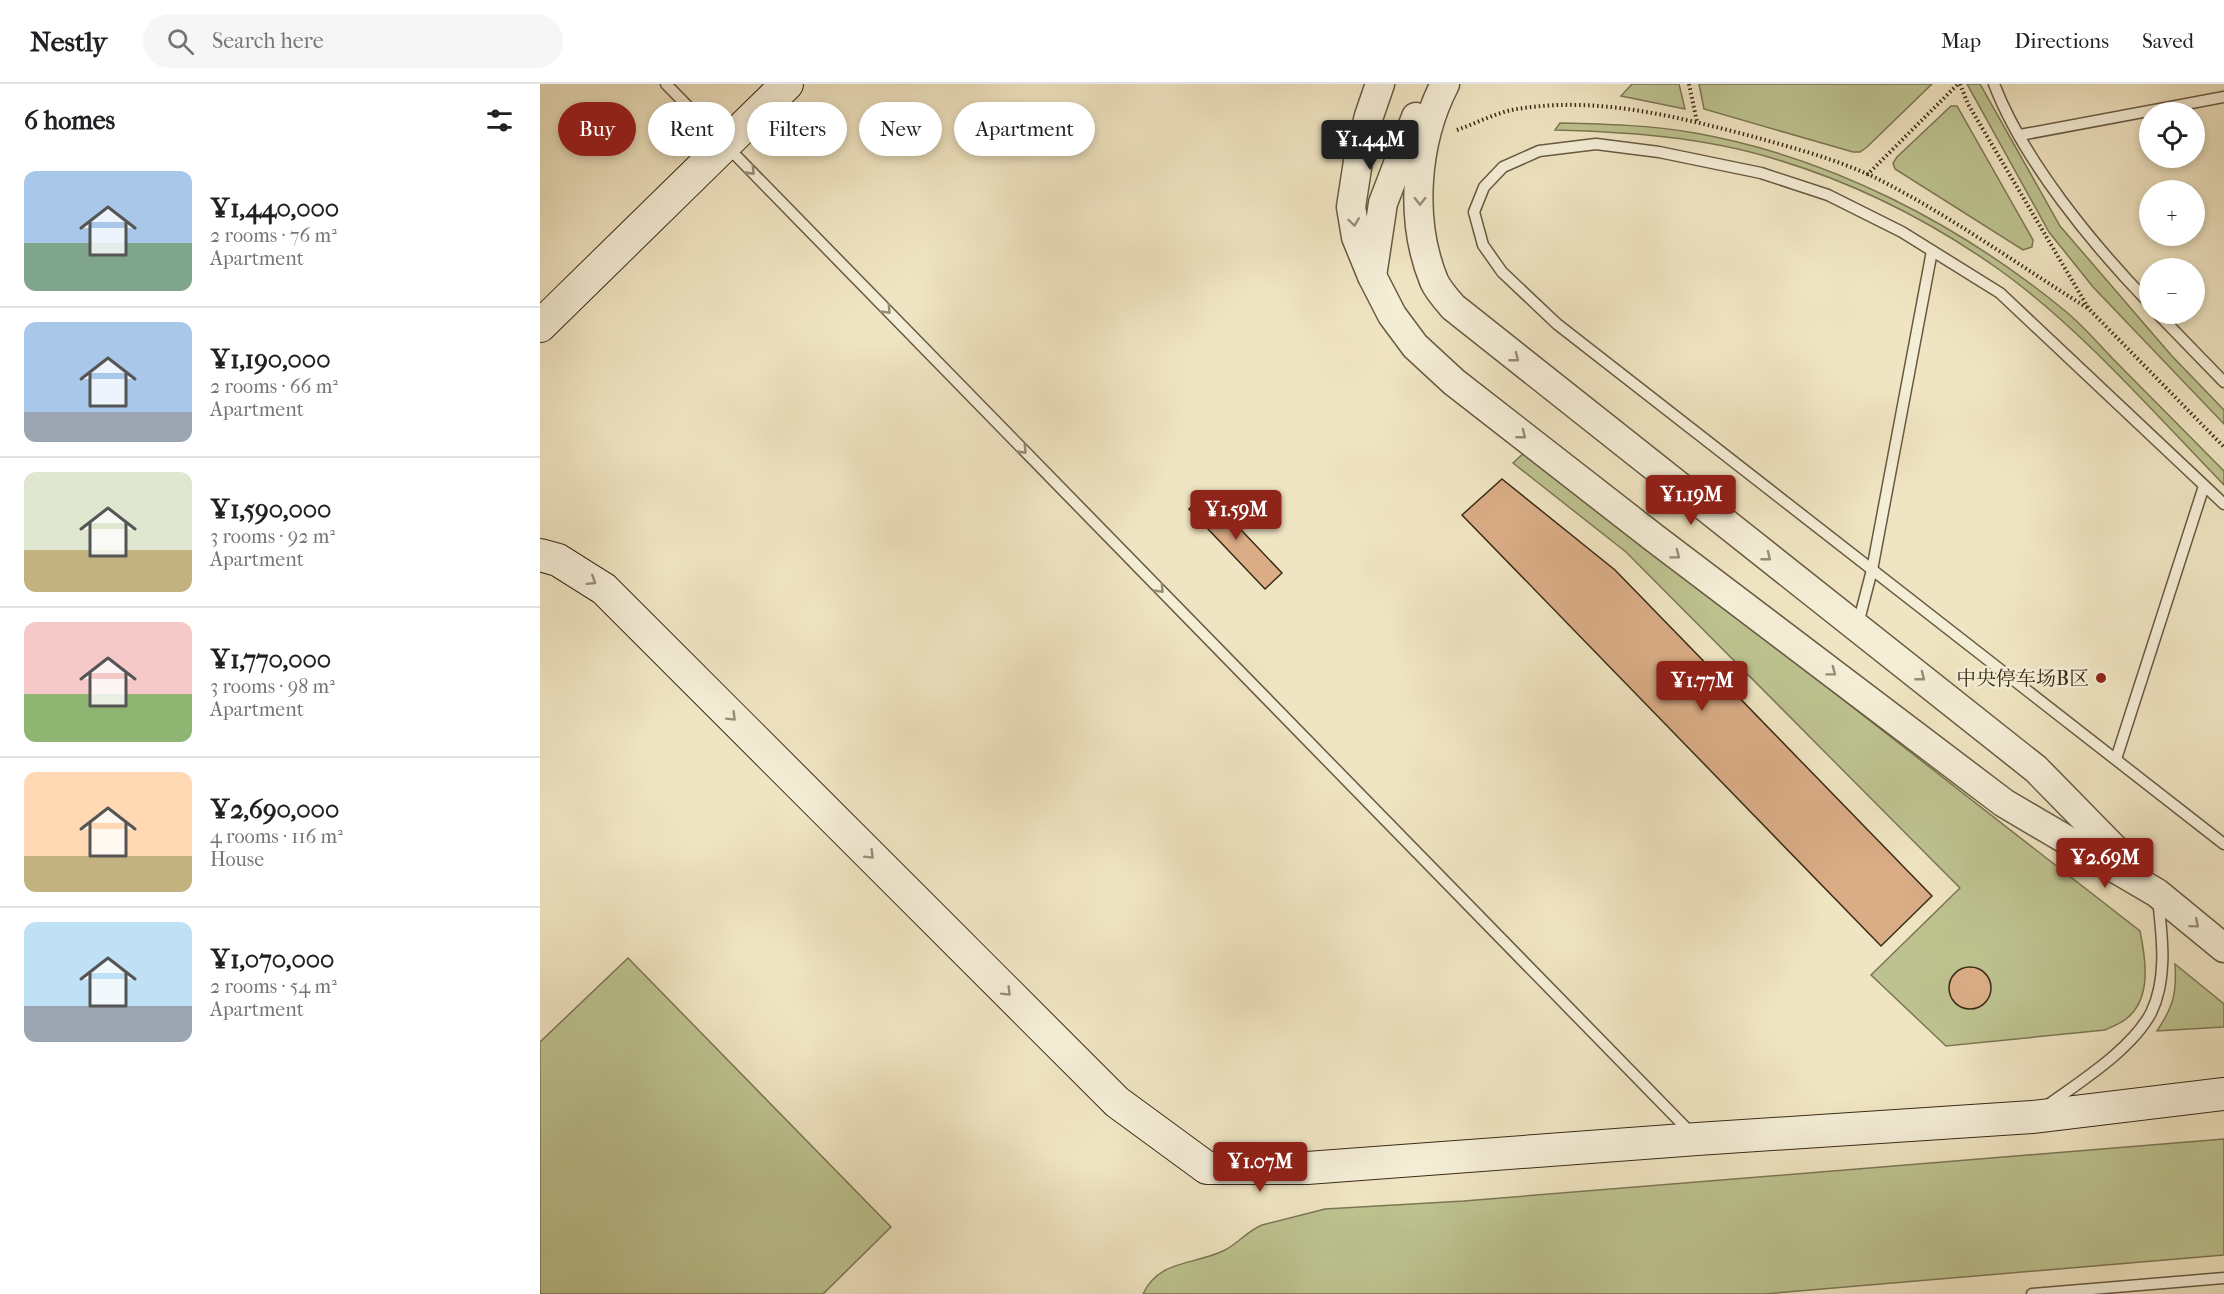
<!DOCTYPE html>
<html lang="en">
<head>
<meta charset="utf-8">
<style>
	body { margin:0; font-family:"IM FELL French Canon","Noto Serif SC",serif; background:#f6f6f6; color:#202124; height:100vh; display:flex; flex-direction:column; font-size:22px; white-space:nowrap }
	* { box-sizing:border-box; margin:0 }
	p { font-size:20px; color:#757577 }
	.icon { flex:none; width:33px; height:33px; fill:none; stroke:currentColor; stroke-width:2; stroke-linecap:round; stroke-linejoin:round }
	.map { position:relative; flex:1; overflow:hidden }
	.side { display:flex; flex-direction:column; background:#fff; width:540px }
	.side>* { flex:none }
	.guide { position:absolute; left:18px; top:18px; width:570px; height:54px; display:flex; gap:12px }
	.tools { position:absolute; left:1599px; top:18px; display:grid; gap:12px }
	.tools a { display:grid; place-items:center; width:66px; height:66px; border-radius:50%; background:#fff; box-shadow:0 3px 9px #0003; font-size:30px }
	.price { position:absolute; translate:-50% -51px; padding:0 14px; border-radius:6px; background:#8f2418; color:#fff; font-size:20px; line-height:39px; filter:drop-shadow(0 2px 3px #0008) }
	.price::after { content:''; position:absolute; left:50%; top:36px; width:18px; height:14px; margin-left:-9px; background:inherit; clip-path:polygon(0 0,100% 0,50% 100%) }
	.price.selected { background:#222; color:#fff }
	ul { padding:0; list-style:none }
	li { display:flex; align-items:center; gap:18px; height:150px; padding:0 24px }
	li+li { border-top:2px solid #e0e0e0 }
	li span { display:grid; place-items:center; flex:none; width:168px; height:120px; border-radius:12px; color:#555 }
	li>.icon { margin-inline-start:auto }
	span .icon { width:72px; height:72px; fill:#fffc; stroke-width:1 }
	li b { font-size:26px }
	h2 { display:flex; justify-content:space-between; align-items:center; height:72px; padding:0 24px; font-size:26px }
	.pill { padding:0 21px; border-radius:27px; background:#fff; box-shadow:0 3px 9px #0003; font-size:21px; line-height:54px }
	.pill.selected { background:#8f2418; color:#fff }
	header { display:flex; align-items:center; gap:36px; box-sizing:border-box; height:84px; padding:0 30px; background:#fff; border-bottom:2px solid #e0e0e0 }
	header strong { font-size:28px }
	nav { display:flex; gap:33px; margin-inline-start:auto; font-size:21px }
	.search { width:420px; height:54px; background:#f6f6f6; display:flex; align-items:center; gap:15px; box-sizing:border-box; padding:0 21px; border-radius:33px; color:#757577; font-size:22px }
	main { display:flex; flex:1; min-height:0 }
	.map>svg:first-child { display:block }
	.green { fill:#bdc390; stroke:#7c7754; stroke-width:1.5 }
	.building { fill:#daad86; stroke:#3a2b17; stroke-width:1.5 }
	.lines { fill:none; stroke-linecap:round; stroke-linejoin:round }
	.service-casing { stroke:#685a42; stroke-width:13 }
	.tertiary-casing { stroke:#685a42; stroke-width:31 }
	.secondary-casing { stroke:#3a2b17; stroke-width:34 }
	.path { stroke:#3a2b17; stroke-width:4; stroke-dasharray:1.5 3; stroke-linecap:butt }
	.service { stroke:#f5eed7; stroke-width:10 }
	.tertiary { stroke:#f5eed7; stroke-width:28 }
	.secondary { stroke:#f5eed7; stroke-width:32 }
	.oneway { stroke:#988c77 }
	.poi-dot { fill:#8f2418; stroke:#f5eed7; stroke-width:2 }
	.labels { text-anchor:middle; stroke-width:5; stroke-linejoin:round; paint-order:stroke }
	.poi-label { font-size:20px; fill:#3a2b17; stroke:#f5eed7; text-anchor:end }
</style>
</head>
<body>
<header>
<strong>Nestly</strong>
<div class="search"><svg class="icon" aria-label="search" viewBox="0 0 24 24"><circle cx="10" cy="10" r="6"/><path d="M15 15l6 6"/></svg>Search here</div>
<nav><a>Map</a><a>Directions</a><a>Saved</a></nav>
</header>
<main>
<section class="side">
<h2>6 homes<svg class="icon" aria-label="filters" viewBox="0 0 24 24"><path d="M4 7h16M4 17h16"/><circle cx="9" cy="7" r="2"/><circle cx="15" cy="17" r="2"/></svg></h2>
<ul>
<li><span style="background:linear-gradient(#a9c7e8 60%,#7fa58c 0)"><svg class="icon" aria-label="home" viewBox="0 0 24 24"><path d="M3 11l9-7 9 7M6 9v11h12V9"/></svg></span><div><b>¥1,440,000</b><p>2 rooms · 76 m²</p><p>Apartment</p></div></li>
<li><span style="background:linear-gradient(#a9c7e8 75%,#9aa5b1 0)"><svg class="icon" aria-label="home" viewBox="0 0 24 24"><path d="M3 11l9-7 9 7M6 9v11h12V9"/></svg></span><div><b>¥1,190,000</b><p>2 rooms · 66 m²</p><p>Apartment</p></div></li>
<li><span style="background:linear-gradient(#dfe7d0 65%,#c2b280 0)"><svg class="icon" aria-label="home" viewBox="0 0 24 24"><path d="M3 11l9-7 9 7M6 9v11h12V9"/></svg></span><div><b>¥1,590,000</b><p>3 rooms · 92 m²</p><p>Apartment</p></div></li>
<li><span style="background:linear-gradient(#f6c9c9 60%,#8fb573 0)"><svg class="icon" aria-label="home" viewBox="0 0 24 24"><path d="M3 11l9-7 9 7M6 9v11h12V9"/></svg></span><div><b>¥1,770,000</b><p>3 rooms · 98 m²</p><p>Apartment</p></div></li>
<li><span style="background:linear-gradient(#ffd9b3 70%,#c2b280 0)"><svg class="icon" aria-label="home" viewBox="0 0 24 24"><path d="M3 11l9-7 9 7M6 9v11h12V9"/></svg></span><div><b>¥2,690,000</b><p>4 rooms · 116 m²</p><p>House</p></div></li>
<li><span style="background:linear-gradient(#bfe0f5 70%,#9aa5b1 0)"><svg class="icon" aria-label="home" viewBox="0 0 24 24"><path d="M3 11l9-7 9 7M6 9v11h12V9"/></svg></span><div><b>¥1,070,000</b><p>2 rooms · 54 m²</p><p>Apartment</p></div></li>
</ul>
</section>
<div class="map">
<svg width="1684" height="1210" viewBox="0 0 1684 1210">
	<rect width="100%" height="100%" fill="#f0e5c2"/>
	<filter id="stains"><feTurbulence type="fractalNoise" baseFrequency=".00333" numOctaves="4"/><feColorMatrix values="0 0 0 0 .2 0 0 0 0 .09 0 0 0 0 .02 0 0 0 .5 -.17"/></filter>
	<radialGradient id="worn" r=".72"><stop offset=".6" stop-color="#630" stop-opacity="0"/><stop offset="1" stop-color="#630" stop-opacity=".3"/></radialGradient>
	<g class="green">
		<path d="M1092,0H1139L1145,25L1081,12Z"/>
		<path d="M1159,0H1392L1327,63L1320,68H1313L1164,25Z"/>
		<path d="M1427,0H1440L1520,142L1631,271L1684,326V340L1553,203L1509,148Z"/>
		<path d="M1411,22H1417L1493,156L1492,163L1483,166L1355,85L1353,79L1357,73Z"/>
		<path d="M1020,39C1065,40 1110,41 1155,49C1290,73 1419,140 1524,226C1544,242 1561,263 1579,281C1614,316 1649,352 1684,387V401C1614,329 1536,239 1454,182C1388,136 1312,98 1235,75C1164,53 1088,48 1015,46Z"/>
		<path d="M985,368L1600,847C1606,876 1612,915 1586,935C1580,940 1571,943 1565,946L1406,962L1331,891L1420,804L1086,468L973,379Z"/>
		<path d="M88,874L351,1143L283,1210H0V958Z"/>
		<path d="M1635,880L1684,920V943L1617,947C1633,923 1637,909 1635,880Z"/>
		<path d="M1684,1055V1171L1224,1210H603C619,1176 653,1181 683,1167C698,1160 707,1147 722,1141L785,1125L924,1117Z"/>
	</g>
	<g class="building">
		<path d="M962,395L1075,486L1392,812L1341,862L922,431Z"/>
		<path d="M666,409L742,489L725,505L649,425Z"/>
		<circle cx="1430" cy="904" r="21"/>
	</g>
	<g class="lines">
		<g class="service-casing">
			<g id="service">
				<path d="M126,0L1153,1051"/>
				<path d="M1454,0C1483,76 1553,161 1610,220"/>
				<path d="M1480,51L1684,13"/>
				<path d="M1618,230L1684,298"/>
				<path d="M1684,420L1460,209L1362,148L1288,111L1221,89L1119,68L1056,60L999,67L963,83L944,103L934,128L943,161L962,188L1017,240L1684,760"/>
				<path d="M1318,540L1332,486L1392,167"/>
				<path d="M1576,675L1664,402"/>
				<path d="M1508,1021C1541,997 1591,966 1611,929C1628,894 1622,852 1618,815"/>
				<path d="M1492,1210L1684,1194"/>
			</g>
		</g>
		<g class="tertiary-casing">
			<g id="tertiary">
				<path d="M840,0L829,32L819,71L811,123L816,153L832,192L852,231L875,262L914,298L1113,453L1464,719L1617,809L1684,864"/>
				<path d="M905,0C875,58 869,136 894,197C898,206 906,215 913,223L1496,685L1592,783"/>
				<path d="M832,192L843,119L876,33"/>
			</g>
		</g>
		<g class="secondary-casing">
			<g id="secondary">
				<path d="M0,242L247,0"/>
				<path d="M0,471L18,476L64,505L577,1018L667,1084H767L1157,1055L1492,1033L1684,1010"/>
			</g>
		</g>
		<g class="path">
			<path d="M1149,0L1157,38"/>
			<path d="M1420,0L1428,20L1549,225L1684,363"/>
			<path d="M917,46C937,39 957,28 977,25C1057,12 1134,32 1211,52C1254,64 1300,76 1340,96C1412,133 1480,182 1549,225"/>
			<path d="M1327,91L1418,0"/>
		</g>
		<use href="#service" class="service"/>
		<use href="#tertiary" class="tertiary"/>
		<use href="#secondary" class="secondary"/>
	</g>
	<defs><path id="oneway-chevron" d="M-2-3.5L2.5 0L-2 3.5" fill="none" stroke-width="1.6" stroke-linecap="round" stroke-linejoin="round" transform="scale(1.5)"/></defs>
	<g class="oneway">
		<use href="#oneway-chevron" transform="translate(211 87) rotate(46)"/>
		<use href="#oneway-chevron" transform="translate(880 117) rotate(90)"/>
		<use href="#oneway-chevron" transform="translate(814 138) rotate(82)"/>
		<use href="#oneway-chevron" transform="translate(347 226) rotate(46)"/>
		<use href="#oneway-chevron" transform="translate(975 274) rotate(38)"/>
		<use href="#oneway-chevron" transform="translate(982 351) rotate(38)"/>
		<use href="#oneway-chevron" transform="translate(483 366) rotate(46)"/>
		<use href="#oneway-chevron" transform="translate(1136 471) rotate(37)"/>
		<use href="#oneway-chevron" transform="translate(1227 473) rotate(38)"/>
		<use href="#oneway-chevron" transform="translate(52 497) rotate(32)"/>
		<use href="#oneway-chevron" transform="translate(620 505) rotate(46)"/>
		<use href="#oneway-chevron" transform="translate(1292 588) rotate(37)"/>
		<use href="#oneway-chevron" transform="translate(1381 593) rotate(38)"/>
		<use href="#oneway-chevron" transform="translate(192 633) rotate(45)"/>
		<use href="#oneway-chevron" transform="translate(330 771) rotate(45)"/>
		<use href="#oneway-chevron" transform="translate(1655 840) rotate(40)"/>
		<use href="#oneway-chevron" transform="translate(467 908) rotate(45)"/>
	</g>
	<circle class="poi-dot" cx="1561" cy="594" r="6"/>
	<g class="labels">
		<g class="poi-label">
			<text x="1549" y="601">中央停车场B区</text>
		</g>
	</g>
	<rect width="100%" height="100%" filter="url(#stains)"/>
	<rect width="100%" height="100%" fill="url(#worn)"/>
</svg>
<div class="tools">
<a><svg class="icon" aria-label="locate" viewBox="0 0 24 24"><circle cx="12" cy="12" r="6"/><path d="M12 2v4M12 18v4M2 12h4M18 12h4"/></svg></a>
<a>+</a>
<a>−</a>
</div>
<b class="price selected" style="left:830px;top:87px">¥1.44M</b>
<b class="price" style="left:1151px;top:442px">¥1.19M</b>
<b class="price" style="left:696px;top:457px">¥1.59M</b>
<b class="price" style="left:1162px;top:628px">¥1.77M</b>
<b class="price" style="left:1565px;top:805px">¥2.69M</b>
<b class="price" style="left:720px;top:1109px">¥1.07M</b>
<div class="guide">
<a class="pill selected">Buy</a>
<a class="pill">Rent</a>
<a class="pill">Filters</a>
<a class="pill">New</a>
<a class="pill">Apartment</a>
</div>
</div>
</main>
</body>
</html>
